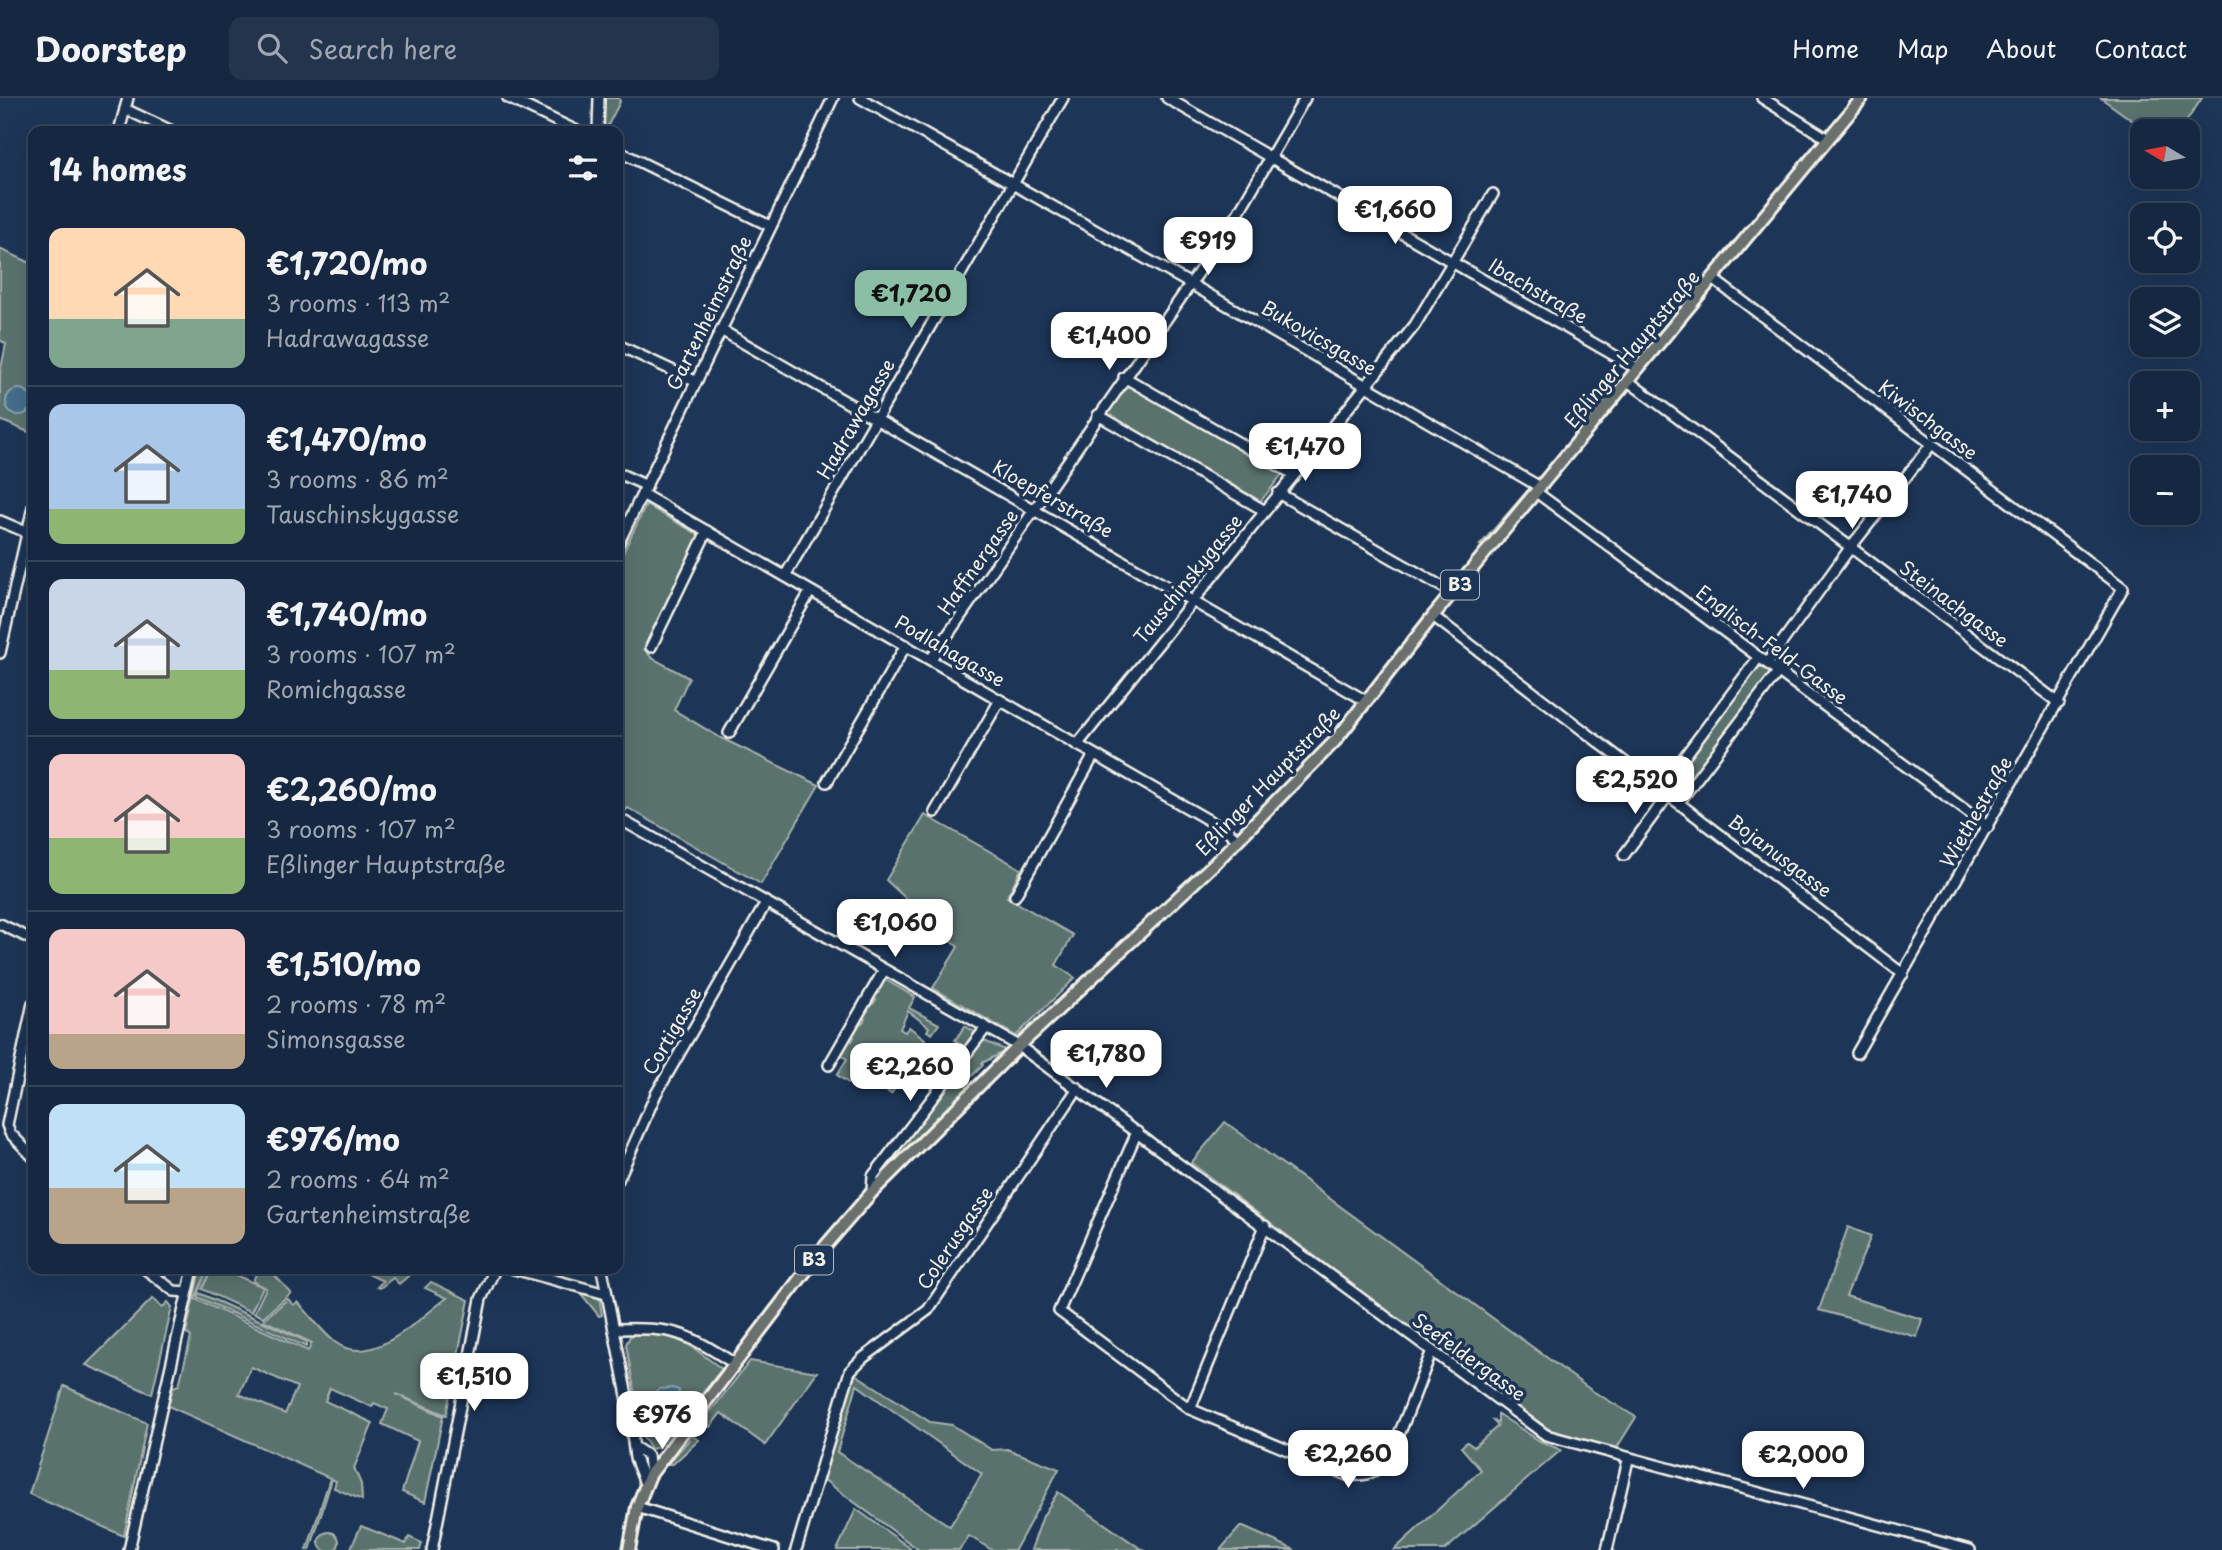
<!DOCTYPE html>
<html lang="en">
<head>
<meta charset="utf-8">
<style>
	body { margin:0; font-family:"Playpen Sans",sans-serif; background:#23344c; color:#f1f3f6; height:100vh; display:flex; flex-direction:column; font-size:26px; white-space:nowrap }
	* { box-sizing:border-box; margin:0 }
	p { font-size:23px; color:#9ea6b1 }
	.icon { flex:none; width:38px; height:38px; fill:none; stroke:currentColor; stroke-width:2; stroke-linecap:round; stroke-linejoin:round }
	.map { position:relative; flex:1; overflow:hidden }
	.drawer { position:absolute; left:28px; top:28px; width:595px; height:1148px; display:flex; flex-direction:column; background:#162841; border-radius:14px; box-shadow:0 7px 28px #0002,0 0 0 2px #35445a }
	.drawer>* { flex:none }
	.needle { width:46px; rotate:280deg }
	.tools { position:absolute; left:2130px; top:21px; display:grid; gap:14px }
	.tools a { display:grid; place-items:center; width:70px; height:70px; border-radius:14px; background:#162841; box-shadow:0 7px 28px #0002,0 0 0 2px #35445a; font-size:35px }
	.price { position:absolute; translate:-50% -60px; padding:0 16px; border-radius:14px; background:#fff; color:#222; font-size:23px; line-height:46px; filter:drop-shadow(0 2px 4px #0008) }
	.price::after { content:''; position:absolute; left:50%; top:42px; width:21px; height:16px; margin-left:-10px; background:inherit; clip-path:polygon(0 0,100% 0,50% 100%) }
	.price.active { background:#8abfa5; color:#111 }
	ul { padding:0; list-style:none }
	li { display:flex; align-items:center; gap:21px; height:175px; padding:0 21px }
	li+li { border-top:2px solid #35445a }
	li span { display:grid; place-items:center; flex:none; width:196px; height:140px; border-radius:14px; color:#555 }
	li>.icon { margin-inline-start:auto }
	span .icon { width:84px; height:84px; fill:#fffc; stroke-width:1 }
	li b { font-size:30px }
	h2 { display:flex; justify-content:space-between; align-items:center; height:84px; padding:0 21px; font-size:30px }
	header { display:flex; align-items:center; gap:42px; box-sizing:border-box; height:98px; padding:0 35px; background:#162841; border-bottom:2px solid #35445a }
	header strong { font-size:33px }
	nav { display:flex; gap:38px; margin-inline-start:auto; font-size:24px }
	.search { width:490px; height:63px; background:#23344c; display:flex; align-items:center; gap:18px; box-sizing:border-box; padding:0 24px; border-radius:14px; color:#9ea6b1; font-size:26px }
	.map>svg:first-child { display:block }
	.green { fill:#5a726e; stroke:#a7b2ab; stroke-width:2; fill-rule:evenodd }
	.water { fill:#446e8c; stroke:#8aa2b1; stroke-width:2 }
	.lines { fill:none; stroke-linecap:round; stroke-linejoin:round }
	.stream { stroke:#8aa2b1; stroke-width:2.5 }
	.minor-casing { stroke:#f4f1e8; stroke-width:14 }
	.major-casing { stroke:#f4f1e8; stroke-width:16 }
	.minor { stroke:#1d3557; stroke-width:9 }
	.major { stroke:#6b706d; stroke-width:10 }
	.labels { text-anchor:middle; stroke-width:7; stroke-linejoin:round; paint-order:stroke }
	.shield { fill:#1d3557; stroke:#b4b9bc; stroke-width:2 }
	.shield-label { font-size:18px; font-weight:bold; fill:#f4f1e8 }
	.street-label { font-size:19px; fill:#f4f1e8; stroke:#1d3557 }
</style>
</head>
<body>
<header>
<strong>Doorstep</strong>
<div class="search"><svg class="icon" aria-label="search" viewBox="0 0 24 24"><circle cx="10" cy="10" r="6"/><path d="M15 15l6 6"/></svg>Search here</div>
<nav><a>Home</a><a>Map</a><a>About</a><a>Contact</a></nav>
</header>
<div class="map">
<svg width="2222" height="1452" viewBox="0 0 2222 1452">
	<rect width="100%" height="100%" fill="#1d3557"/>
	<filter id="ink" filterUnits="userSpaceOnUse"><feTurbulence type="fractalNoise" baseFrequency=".0143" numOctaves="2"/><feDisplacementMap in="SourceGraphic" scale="14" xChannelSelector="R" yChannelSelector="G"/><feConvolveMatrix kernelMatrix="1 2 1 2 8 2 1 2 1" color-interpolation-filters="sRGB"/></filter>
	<g filter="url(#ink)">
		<g class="green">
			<path d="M604,0H619L620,4L605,33L602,20Z"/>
			<path d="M2101,0H2202L2180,33H2147Z"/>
			<path d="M0,151L33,166V336L0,322V275L6,246L0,242Z"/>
			<path d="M1126,286L1283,375L1261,403L1106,315Z"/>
			<path d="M1528,392L1523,403L1521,401L1506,418L1508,421L1489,440L1491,442L1487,447H1480Z"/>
			<path d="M646,407L699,437L644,551L652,560L689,580L674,612L721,640L819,687L761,786L628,710L625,713L618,709V465Z"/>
			<path d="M1764,567L1770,571V578L1683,693L1669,691L1672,682L1754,571Z"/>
			<path d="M925,717L1021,771L1007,799L1073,837L1056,867L1075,880L1016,938L933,890L958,849L886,782Z"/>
			<path d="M882,880L915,899L909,910L939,926L932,936L927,933L929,929L908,913L900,931L905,934L909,929L925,941L914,957L909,954L906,958L903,956L895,968L897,975L893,981L898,986L891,996L870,981L867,985L863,983L857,991L837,977L847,961L839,956L847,941L852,943L854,939L850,936L858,922L862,925L865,921L860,918L868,904L873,906L876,902L871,899Z"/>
			<path d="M965,928L975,934L964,948L955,942Z"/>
			<path d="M982,942L1003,951L1004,954L982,965L983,967L970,980L969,992L877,1082Z"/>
			<path d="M1225,1024L1591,1292L1636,1319L1616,1351L1551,1333L1475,1279L1191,1065Z"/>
			<path d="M1848,1129L1871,1138L1846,1198L1922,1221L1917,1239L1819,1212Z"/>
			<path d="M200,1171H208L195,1201L308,1253L312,1245L263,1222L288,1201L293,1207L298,1204C310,1217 321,1233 335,1244C371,1272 419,1220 447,1200L425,1190L431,1184L469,1202L446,1317L396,1296L443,1318L425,1404L402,1394L418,1343L382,1326L388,1311L374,1305L372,1309L330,1290L325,1303L373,1325L354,1370L361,1386L362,1402L334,1390L336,1383L332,1381L310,1452H307L330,1380L168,1308L173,1289L179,1287L191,1239L186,1235ZM251,1269L297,1289L285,1316L239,1296Z"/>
			<path d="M212,1171H222L263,1189L251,1214L202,1191Z"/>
			<path d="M258,1171H269L291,1195L263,1219L254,1215L266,1190L253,1183Z"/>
			<path d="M364,1171H402L412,1175L399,1186L393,1180L380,1190L377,1189L383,1183L364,1174Z"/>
			<path d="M578,1192L599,1198L602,1217L599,1218Z"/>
			<path d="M199,1195L308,1244L306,1249L197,1199Z"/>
			<path d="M153,1200L162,1210L168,1204L172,1209L152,1296L86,1267Z"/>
			<path d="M665,1236L691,1248L722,1271L659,1349L651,1351L642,1337L626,1246L631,1237Z"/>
			<path d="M750,1263L817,1274L765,1347L721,1315L710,1329L703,1323Z"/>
			<path d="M855,1276L930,1324L952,1327L992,1352L1007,1351L1059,1371L1015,1452H992L969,1438L959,1452H919L823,1381ZM857,1287L982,1376L950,1428L837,1354Z"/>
			<path d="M64,1288L147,1325L124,1438L29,1396Z"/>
			<path d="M1498,1316L1540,1343L1561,1352L1445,1452H1394L1481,1372L1461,1349L1467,1344L1474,1349L1498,1328L1493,1323L1498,1324Z"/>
			<path d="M692,1338L699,1342L673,1366H668Z"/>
			<path d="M1058,1394L1140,1450L1146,1452H1031L1043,1418Z"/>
			<path d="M856,1411L910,1450L908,1452H837Z"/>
			<path d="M361,1428L406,1446L409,1439L422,1445L420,1452H350Z"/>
			<path d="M1241,1428L1295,1452H1220Z"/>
			<circle cx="329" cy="1444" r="10"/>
		</g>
		<g class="water">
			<circle cx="19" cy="304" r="13"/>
			<path d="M672,1290L679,1292L678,1313L668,1319L657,1316L650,1306L651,1297L660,1291Z"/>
		</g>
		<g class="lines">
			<path class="stream" d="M641,1306H650"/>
			<g class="minor-casing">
				<g id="minor">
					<path d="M508,0L577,33"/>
					<path d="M860,0L1189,185L1540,389"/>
					<path d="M1167,0L1638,271"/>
					<path d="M1762,0L1828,41"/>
					<path d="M125,11L172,33"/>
					<path d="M119,33L128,0"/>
					<path d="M598,33L599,0"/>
					<path d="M618,53L770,128"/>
					<path d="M1713,181L2123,490L1857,955"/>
					<path d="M721,232L1366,603"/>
					<path d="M618,247L695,283"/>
					<path d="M1124,279L1293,376"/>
					<path d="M1628,283L2059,605"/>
					<path d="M1098,317L1265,413"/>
					<path d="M618,375L647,388"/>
					<path d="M1536,394L1988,729"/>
					<path d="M1278,395L1453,495"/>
					<path d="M644,397L1229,734L1238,742"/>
					<path d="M0,423L33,437"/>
					<path d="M618,446L833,0"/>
					<path d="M785,478L1063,0"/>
					<path d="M1433,518L1903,876"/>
					<path d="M651,549L707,433"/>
					<path d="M0,555L33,409"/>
					<path d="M931,561L1230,129L1305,0"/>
					<path d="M1767,565L1850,450L1931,347"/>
					<path d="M729,635L810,494"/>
					<path d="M1077,647L1415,227L1493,96"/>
					<path d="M827,684L906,547"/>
					<path d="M1661,690L1759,559"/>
					<path d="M1679,704L1778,574"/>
					<path d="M935,714L1000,602"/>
					<path d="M618,720L1019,948L1546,1337L1970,1452"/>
					<path d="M1624,757L1669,696"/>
					<path d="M1015,798L1094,657"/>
					<path d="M0,826L33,842"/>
					<path d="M33,905L7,1027L10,1035L33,1059"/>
					<path d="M829,967L884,872"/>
					<path d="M1137,1034L1059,1213L1190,1311L1265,1128"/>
					<path d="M618,1082L656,996L766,805"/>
					<path d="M872,1094L873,1078L985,931"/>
					<path d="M145,1171L174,1193L187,1194"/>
					<path d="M514,1171L606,1196"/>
					<path d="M602,1171L628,1303L635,1360L646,1388"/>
					<path d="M614,1231C674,1229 685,1234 735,1266"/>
					<path d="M1190,1311L1347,1377C1360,1378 1372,1377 1382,1367C1395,1356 1422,1275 1432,1253"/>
					<path d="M636,1350L648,1358L650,1377"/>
					<path d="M637,1409L774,1452"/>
					<path d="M129,1452L193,1171"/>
					<path d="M432,1452L481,1201L495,1171"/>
					<path d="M796,1452L850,1273L863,1260L928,1212L1078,990"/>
					<path d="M1607,1452L1628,1362"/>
				</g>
			</g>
			<g class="major-casing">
				<path id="major" d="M629,1452L637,1409L650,1377L821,1153L872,1094L1019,948L1215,765L1335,643L1433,518L1862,0"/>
			</g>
			<use href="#minor" class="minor"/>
			<use href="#major" class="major"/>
		</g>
	</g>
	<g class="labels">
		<g class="shield">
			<rect x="1441" y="472.5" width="38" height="29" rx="5"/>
			<rect x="795" y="1147.5" width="38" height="29" rx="5"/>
		</g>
		<g class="shield-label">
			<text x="1460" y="493">B3</text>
			<text x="814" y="1168">B3</text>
		</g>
		<g class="street-label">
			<text transform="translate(1538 193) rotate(30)" y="7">Ibachstraße</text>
			<text transform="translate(709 215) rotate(-64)" y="7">Gartenheimstraße</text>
			<text transform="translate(1319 240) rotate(30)" y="7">Bukovicsgasse</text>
			<text transform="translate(1632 251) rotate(-50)" y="7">Eßlinger Hauptstraße</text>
			<text transform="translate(856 321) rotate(-60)" y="7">Hadrawagasse</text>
			<text transform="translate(1928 322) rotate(37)" y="7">Kiwischgasse</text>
			<text transform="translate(1053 401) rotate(30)" y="7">Kloepferstraße</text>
			<text transform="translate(978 464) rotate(-55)" y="7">Haffnergasse</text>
			<text transform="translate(1188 481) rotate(-51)" y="7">Tauschinskygasse</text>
			<text transform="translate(1954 506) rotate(37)" y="7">Steinachgasse</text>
			<text transform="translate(1772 547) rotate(37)" y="7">Englisch-Feld-Gasse</text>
			<text transform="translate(950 553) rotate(30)" y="7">Podlahagasse</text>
			<text transform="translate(1268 683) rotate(-46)" y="7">Eßlinger Hauptstraße</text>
			<text transform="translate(1976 714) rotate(-60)" y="7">Wiethestraße</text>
			<text transform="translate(1780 758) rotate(37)" y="7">Bojanusgasse</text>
			<text transform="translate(672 933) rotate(-60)" y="7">Cortigasse</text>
			<text transform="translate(955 1140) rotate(-56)" y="7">Colerusgasse</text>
			<text transform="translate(1469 1259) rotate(36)" y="7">Seefeldergasse</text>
		</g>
	</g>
</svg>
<div class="tools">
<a><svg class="needle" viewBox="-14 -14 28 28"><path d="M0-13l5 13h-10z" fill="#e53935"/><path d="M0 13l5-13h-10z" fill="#9ea6b1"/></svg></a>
<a><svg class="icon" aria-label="locate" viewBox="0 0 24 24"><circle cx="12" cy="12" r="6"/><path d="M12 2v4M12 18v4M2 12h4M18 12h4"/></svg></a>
<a><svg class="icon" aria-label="layers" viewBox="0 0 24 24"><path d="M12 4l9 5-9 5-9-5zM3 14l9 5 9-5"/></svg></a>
<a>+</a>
<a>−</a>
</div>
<b class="price" style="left:1395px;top:148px">€1,660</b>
<b class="price" style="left:1208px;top:179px">€919</b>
<b class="price active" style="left:911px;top:232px">€1,720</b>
<b class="price" style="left:1109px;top:274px">€1,400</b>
<b class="price" style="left:1305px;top:385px">€1,470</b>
<b class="price" style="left:1852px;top:433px">€1,740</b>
<b class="price" style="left:1635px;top:718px">€2,520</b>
<b class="price" style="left:895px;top:861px">€1,060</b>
<b class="price" style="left:1106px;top:992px">€1,780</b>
<b class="price" style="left:910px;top:1005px">€2,260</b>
<b class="price" style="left:474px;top:1315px">€1,510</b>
<b class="price" style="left:662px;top:1353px">€976</b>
<b class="price" style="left:1348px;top:1392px">€2,260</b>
<b class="price" style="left:1803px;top:1393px">€2,000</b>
<section class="drawer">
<h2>14 homes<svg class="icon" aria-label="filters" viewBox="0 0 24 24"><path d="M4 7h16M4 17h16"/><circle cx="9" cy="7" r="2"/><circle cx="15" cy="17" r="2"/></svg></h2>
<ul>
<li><span style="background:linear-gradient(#ffd9b3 65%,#7fa58c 0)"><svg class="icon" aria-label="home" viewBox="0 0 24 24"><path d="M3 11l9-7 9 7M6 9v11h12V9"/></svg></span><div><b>€1,720/mo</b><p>3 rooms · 113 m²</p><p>Hadrawagasse</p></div></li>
<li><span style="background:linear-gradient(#a9c7e8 75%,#8fb573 0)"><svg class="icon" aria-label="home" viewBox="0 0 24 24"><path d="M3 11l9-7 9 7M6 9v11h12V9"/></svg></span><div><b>€1,470/mo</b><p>3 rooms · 86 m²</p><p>Tauschinskygasse</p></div></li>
<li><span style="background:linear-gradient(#c9d6e8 65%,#8fb573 0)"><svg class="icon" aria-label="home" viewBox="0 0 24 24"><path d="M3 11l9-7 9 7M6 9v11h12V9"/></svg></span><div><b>€1,740/mo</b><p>3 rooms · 107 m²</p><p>Romichgasse</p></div></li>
<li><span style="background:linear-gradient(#f6c9c9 60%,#8fb573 0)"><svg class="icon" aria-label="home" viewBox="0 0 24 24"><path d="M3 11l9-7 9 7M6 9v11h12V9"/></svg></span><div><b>€2,260/mo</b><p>3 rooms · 107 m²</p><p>Eßlinger Hauptstraße</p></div></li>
<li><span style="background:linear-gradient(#f6c9c9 75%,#b9a48a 0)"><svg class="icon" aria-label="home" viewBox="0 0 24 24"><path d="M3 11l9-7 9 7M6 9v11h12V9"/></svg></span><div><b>€1,510/mo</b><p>2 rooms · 78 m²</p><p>Simonsgasse</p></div></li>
<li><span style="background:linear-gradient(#bfe0f5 60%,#b9a48a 0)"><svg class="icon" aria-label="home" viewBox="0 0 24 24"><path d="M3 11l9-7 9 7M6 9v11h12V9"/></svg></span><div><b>€976/mo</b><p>2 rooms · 64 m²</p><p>Gartenheimstraße</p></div></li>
</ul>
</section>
</div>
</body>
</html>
